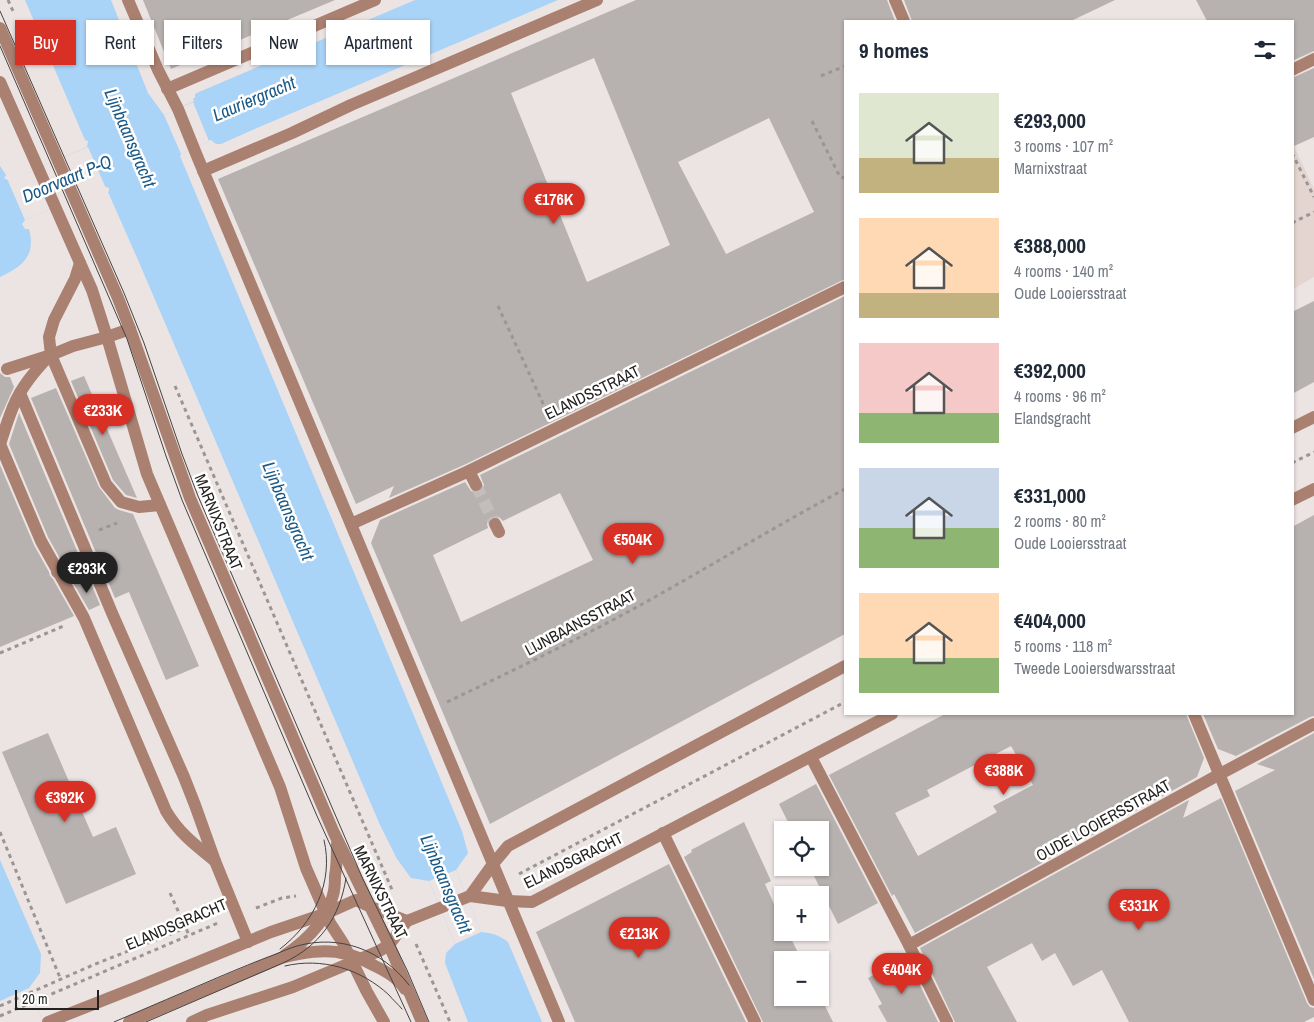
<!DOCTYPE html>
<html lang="en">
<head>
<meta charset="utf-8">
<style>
	body { margin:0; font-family:"Archivo Narrow",sans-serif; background:#f6f6f7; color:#1f2937; height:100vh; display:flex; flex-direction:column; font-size:19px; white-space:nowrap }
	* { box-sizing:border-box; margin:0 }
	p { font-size:16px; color:#747a83 }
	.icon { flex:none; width:28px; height:28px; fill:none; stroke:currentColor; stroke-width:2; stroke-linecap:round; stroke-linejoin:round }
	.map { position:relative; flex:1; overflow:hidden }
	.details { position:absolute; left:844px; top:20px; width:450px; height:695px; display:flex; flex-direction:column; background:#fff; border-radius:0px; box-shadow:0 1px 4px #0004 }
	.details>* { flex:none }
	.banner { position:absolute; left:15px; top:20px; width:475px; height:45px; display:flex; gap:10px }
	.controls { position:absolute; left:774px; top:821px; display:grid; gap:10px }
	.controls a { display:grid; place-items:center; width:55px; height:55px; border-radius:0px; background:#fff; box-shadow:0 1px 4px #0004; font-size:25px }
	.scale { position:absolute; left:15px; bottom:12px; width:84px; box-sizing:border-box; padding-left:5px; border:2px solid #242221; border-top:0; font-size:14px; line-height:18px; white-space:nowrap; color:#242221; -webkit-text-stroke:4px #fff; paint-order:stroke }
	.price { position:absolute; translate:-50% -42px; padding:0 11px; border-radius:18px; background:#d93025; color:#fff; font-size:16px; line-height:32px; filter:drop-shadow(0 1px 2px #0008) }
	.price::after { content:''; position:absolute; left:50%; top:30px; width:15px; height:11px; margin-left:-8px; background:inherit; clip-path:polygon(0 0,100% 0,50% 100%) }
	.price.current { background:#222; color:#fff }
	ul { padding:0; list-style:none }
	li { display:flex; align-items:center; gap:15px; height:125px; padding:0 15px }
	li span { display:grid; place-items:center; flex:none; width:140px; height:100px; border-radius:0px; color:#555 }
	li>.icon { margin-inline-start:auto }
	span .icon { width:60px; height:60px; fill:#fffc; stroke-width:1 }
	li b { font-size:21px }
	h2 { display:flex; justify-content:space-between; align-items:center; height:60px; padding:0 15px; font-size:21px }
	.pill { padding:0 18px; border-radius:0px; background:#fff; box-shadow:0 1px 4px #0004; font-size:18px; line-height:45px }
	.pill.current { background:#d93025; color:#fff }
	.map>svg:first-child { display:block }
	.built { fill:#e4d5d0 }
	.water { fill:#a9d3f7 }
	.pier { fill:#ebe4e2 }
	.building { fill:#b7b1af; fill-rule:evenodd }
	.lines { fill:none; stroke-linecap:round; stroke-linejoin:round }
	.minor-tunnel { stroke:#c3bdbb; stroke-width:12; stroke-dasharray:12 6; stroke-linecap:butt }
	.path { stroke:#9b9694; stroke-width:3; stroke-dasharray:4 4; stroke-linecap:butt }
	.minor { stroke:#aa8070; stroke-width:12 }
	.tram { stroke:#464342; stroke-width:1 }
	.labels { text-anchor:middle; stroke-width:5; stroke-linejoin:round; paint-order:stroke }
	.street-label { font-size:16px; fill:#242221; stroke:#fff }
	.water-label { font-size:18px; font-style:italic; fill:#1a5987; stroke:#fff }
</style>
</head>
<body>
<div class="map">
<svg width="1314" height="1022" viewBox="0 0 1314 1022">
	<rect width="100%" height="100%" fill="#ebe4e2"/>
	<path class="built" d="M1292,142L1314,189V277L1293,289Z"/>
	<g class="water">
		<path d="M25,0H111L148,93L164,115L194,101L193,98H195V94L199,92L415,0H558L250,131L221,144H216L211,140L208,141V142L181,154L180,156L462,831L468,853L456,870L481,932C492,933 499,935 508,942L542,1022H468L445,963L446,953L455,944L429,881L411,878L397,859L380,825L138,260L108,192L109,191V188L104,186L25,220L22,224L25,229H29C36,256 23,266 0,277V166L6,175L4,178L9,181L87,147L88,141L85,140Z"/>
		<path d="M0,860L41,954L40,973L29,988L43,1022H0Z"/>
	</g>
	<g class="pier">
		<path d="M193,102L209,141L208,142L181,154L164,115Z"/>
		<path d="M88,147L105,186L25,220L8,181Z"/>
		<path d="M456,870L481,932L455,944L429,881Z"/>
		<path d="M29,988L43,1022H0V1001Z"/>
	</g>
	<g class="building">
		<path d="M143,0H335L171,69Z"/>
		<path d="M636,0H887L895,21H845V279L466,464L389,498L394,486L356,504L218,179ZM594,58L670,245L587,282L511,93ZM769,118L814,212L726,254L678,162Z"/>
		<path d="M904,0H1115L1071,21H912Z"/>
		<path d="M1196,0H1314V51L1292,61V21H1207Z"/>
		<path d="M1314,68V137L1292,147V78Z"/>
		<path d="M845,296V634L490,824L371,543L380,520L465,482L471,491L475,493L479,492L483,489L484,485L480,475ZM560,493L593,560L461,622L433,555L488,528L487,524L488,520L492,517H499L503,521Z"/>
		<path d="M1314,301V382L1292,394V312Z"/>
		<path d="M0,373L5,377H10L14,387L0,418Z"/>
		<path d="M84,376L137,498L126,495L113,480L71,381Z"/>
		<path d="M56,388L99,487L115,508L119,510L133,514L199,666L166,680L129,592L115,598L31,398Z"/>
		<path d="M19,413L83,565L63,564L48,537L9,444Z"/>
		<path d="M0,465L34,545L49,572L50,576L53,579L74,616L0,647Z"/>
		<path d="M1314,515V716L1310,717L1236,756L1218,749L1203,714H1292V527Z"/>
		<path d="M72,581H90L100,605L89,610Z"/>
		<path d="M945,714H1186L1204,758L1197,777L915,933L894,894L892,896L829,775ZM1011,746L1033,785L993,806L997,812L918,856L895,813L930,796L927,790Z"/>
		<path d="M48,733L93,837L116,827L136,874L66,904L2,752Z"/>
		<path d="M1314,733V979L1235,791L1275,770L1257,764Z"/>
		<path d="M816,784L878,903L838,924L810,868H820V830H792L779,804Z"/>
		<path d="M1221,798L1307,1003L1310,1007L1314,1008V1017L1304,1022H1129L1102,970L1073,986L1055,953L1042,961L1032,943L987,967L1017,1022H955L920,948L1189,800L1183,818Z"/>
		<path d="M744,822L771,881L765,884L782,922V932H788L800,957L806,955L809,960H782V998H820V984L827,1000L823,1002L833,1022H763L684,857L692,852L691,850Z"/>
		<path d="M669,864L746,1022H575L536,932Z"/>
		<path d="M906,957L938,1022H887L878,1006L882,1004L868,978Z"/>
	</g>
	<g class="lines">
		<path class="minor-tunnel" d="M476,485L495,524"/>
		<g class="path">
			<path d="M8,0L13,11"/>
			<path d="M821,76L845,66"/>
			<path d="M812,121L840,177L845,178"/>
			<path d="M1292,153L1314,197"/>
			<path d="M1292,223L1314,212"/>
			<path d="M498,306L547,412"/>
			<path d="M175,386L393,892"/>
			<path d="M1292,463L1314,452"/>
			<path d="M99,530L117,523"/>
			<path d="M0,653L66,625"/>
			<path d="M447,702C506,674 566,645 624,614C698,574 770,529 845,489"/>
			<path d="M0,832L61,980"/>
			<path d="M519,874L845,702"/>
			<path d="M170,893L189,935"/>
			<path d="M256,908L282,898L296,896"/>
			<path d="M416,944L450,1022"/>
			<path d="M0,1006L93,965L176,932L186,927"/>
			<path d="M0,1016L218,923"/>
		</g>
		<g class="minor">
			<path d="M128,0L158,70L178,109L197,156L559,1022"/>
			<path d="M895,0L904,21"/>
			<path d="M0,28L118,298L130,329L190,498L334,833L389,945L422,1022"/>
			<path d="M1292,70L1314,59"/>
			<path d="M0,82L92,290L107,337L147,474L280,787L306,868L330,923L343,943L367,992L384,1022"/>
			<path d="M167,89L375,0"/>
			<path d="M203,171L292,133L351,105L597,0"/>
			<path d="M80,263L75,279L54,320L49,337L51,355L106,484L121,502L139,507L160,505"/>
			<path d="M7,369L51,355L73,346L107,337L130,329"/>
			<path d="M20,393L112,613L184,777L195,805L215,861L248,942"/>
			<path d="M1292,428L1314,417"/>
			<path d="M0,444L41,541L84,618L166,811C179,833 195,845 215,861"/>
			<path d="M0,444C4,432 8,419 13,407C21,387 35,371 49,356"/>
			<path d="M469,471L476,485"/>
			<path d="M1292,500L1314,489"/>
			<path d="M351,524L469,471L845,287"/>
			<path d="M495,524L499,532"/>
			<path d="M57,572L96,573"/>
			<path d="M1194,714L1314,1000"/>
			<path d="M811,757L909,945L947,1022"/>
			<path d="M663,833L755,1022"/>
			<path d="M470,896L507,901L532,902L892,714"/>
			<path d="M470,896L493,864L508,846L845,666"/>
			<path d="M909,945L1220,774L1314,724"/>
			<path d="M285,955C307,940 327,921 333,895C335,889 335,882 335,876C337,865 337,855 337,844"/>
			<path d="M48,1022L137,987L271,932L327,913L356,900L371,907L407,921"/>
			<path d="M129,1022L281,958C302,953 325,948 346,954C356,956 366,961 375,966C387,972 398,978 405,989"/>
			<path d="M192,1022L207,1015L293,987L379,951L389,945L407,921L470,896"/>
		</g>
		<g class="tram">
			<path d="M0,11L124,293L144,343L182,454L198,496L362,877L407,970L429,1022"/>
			<path d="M0,46L127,339L166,456L182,500L317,816L411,1022"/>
			<path d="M280,949C314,923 334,882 324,840"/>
			<path d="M285,966C322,957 361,969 389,995C393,1000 398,1004 402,1009"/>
			<path d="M114,1022C149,1007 184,992 219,977C238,969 257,961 276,954C283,951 290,948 297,946C340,934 382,950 409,985"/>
			<path d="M146,1022L283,963C320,946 340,917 346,878"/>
		</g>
	</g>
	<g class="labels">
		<g class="street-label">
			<text transform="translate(592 392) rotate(-26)" y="6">ELANDSSTRAAT</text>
			<text transform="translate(219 522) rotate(68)" y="6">MARNIXSTRAAT</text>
			<text transform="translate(580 622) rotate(-28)" y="6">LIJNBAANSSTRAAT</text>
			<text transform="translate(1103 820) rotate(-29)" y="6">OUDE LOOIERSSTRAAT</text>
			<text transform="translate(573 860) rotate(-26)" y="6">ELANDSGRACHT</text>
			<text transform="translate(381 892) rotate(64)" y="6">MARNIXSTRAAT</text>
			<text transform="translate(176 924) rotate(-23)" y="6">ELANDSGRACHT</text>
		</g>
		<g class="water-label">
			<text transform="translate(254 99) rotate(-23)" y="6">Lauriergracht</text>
			<text transform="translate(130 138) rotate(67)" y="6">Lijnbaansgracht</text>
			<text transform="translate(67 179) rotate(-23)" y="6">Doorvaart P-Q</text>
			<text transform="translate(288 511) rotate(67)" y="6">Lijnbaansgracht</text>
			<text transform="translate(446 884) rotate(67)" y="6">Lijnbaansgracht</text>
		</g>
	</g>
</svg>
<div class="controls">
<a><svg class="icon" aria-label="locate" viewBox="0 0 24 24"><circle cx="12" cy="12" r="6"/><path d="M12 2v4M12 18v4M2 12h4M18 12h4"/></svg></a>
<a>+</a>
<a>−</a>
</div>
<div class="scale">20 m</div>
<b class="price" style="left:554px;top:225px">€176K</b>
<b class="price" style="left:103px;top:436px">€233K</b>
<b class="price" style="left:633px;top:565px">€504K</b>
<b class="price current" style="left:87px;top:594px">€293K</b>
<b class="price" style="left:1004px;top:796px">€388K</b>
<b class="price" style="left:65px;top:823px">€392K</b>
<b class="price" style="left:1139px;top:931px">€331K</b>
<b class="price" style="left:639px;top:959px">€213K</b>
<b class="price" style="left:902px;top:995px">€404K</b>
<div class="banner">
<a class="pill current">Buy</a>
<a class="pill">Rent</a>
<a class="pill">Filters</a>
<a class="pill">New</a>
<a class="pill">Apartment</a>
</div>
<section class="details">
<h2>9 homes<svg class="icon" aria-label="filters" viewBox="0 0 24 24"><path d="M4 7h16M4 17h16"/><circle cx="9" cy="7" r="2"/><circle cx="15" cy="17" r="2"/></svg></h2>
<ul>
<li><span style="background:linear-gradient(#dfe7d0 65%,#c2b280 0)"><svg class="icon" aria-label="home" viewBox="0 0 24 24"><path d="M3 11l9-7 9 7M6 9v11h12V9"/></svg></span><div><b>€293,000</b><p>3 rooms · 107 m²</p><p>Marnixstraat</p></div></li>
<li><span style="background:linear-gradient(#ffd9b3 75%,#c2b280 0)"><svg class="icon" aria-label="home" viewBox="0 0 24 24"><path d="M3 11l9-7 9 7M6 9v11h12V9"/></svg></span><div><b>€388,000</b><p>4 rooms · 140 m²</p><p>Oude Looiersstraat</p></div></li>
<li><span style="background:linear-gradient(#f6c9c9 70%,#8fb573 0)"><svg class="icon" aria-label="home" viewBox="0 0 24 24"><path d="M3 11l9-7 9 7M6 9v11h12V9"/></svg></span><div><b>€392,000</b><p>4 rooms · 96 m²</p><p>Elandsgracht</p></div></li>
<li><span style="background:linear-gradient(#c9d6e8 60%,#8fb573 0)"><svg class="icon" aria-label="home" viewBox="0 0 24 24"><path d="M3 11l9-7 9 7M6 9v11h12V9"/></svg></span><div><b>€331,000</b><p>2 rooms · 80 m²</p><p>Oude Looiersstraat</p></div></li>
<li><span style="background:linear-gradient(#ffd9b3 65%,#8fb573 0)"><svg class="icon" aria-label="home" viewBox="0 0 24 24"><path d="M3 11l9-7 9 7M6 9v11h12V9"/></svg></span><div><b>€404,000</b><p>5 rooms · 118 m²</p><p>Tweede Looiersdwarsstraat</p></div></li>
</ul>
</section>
</div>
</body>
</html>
